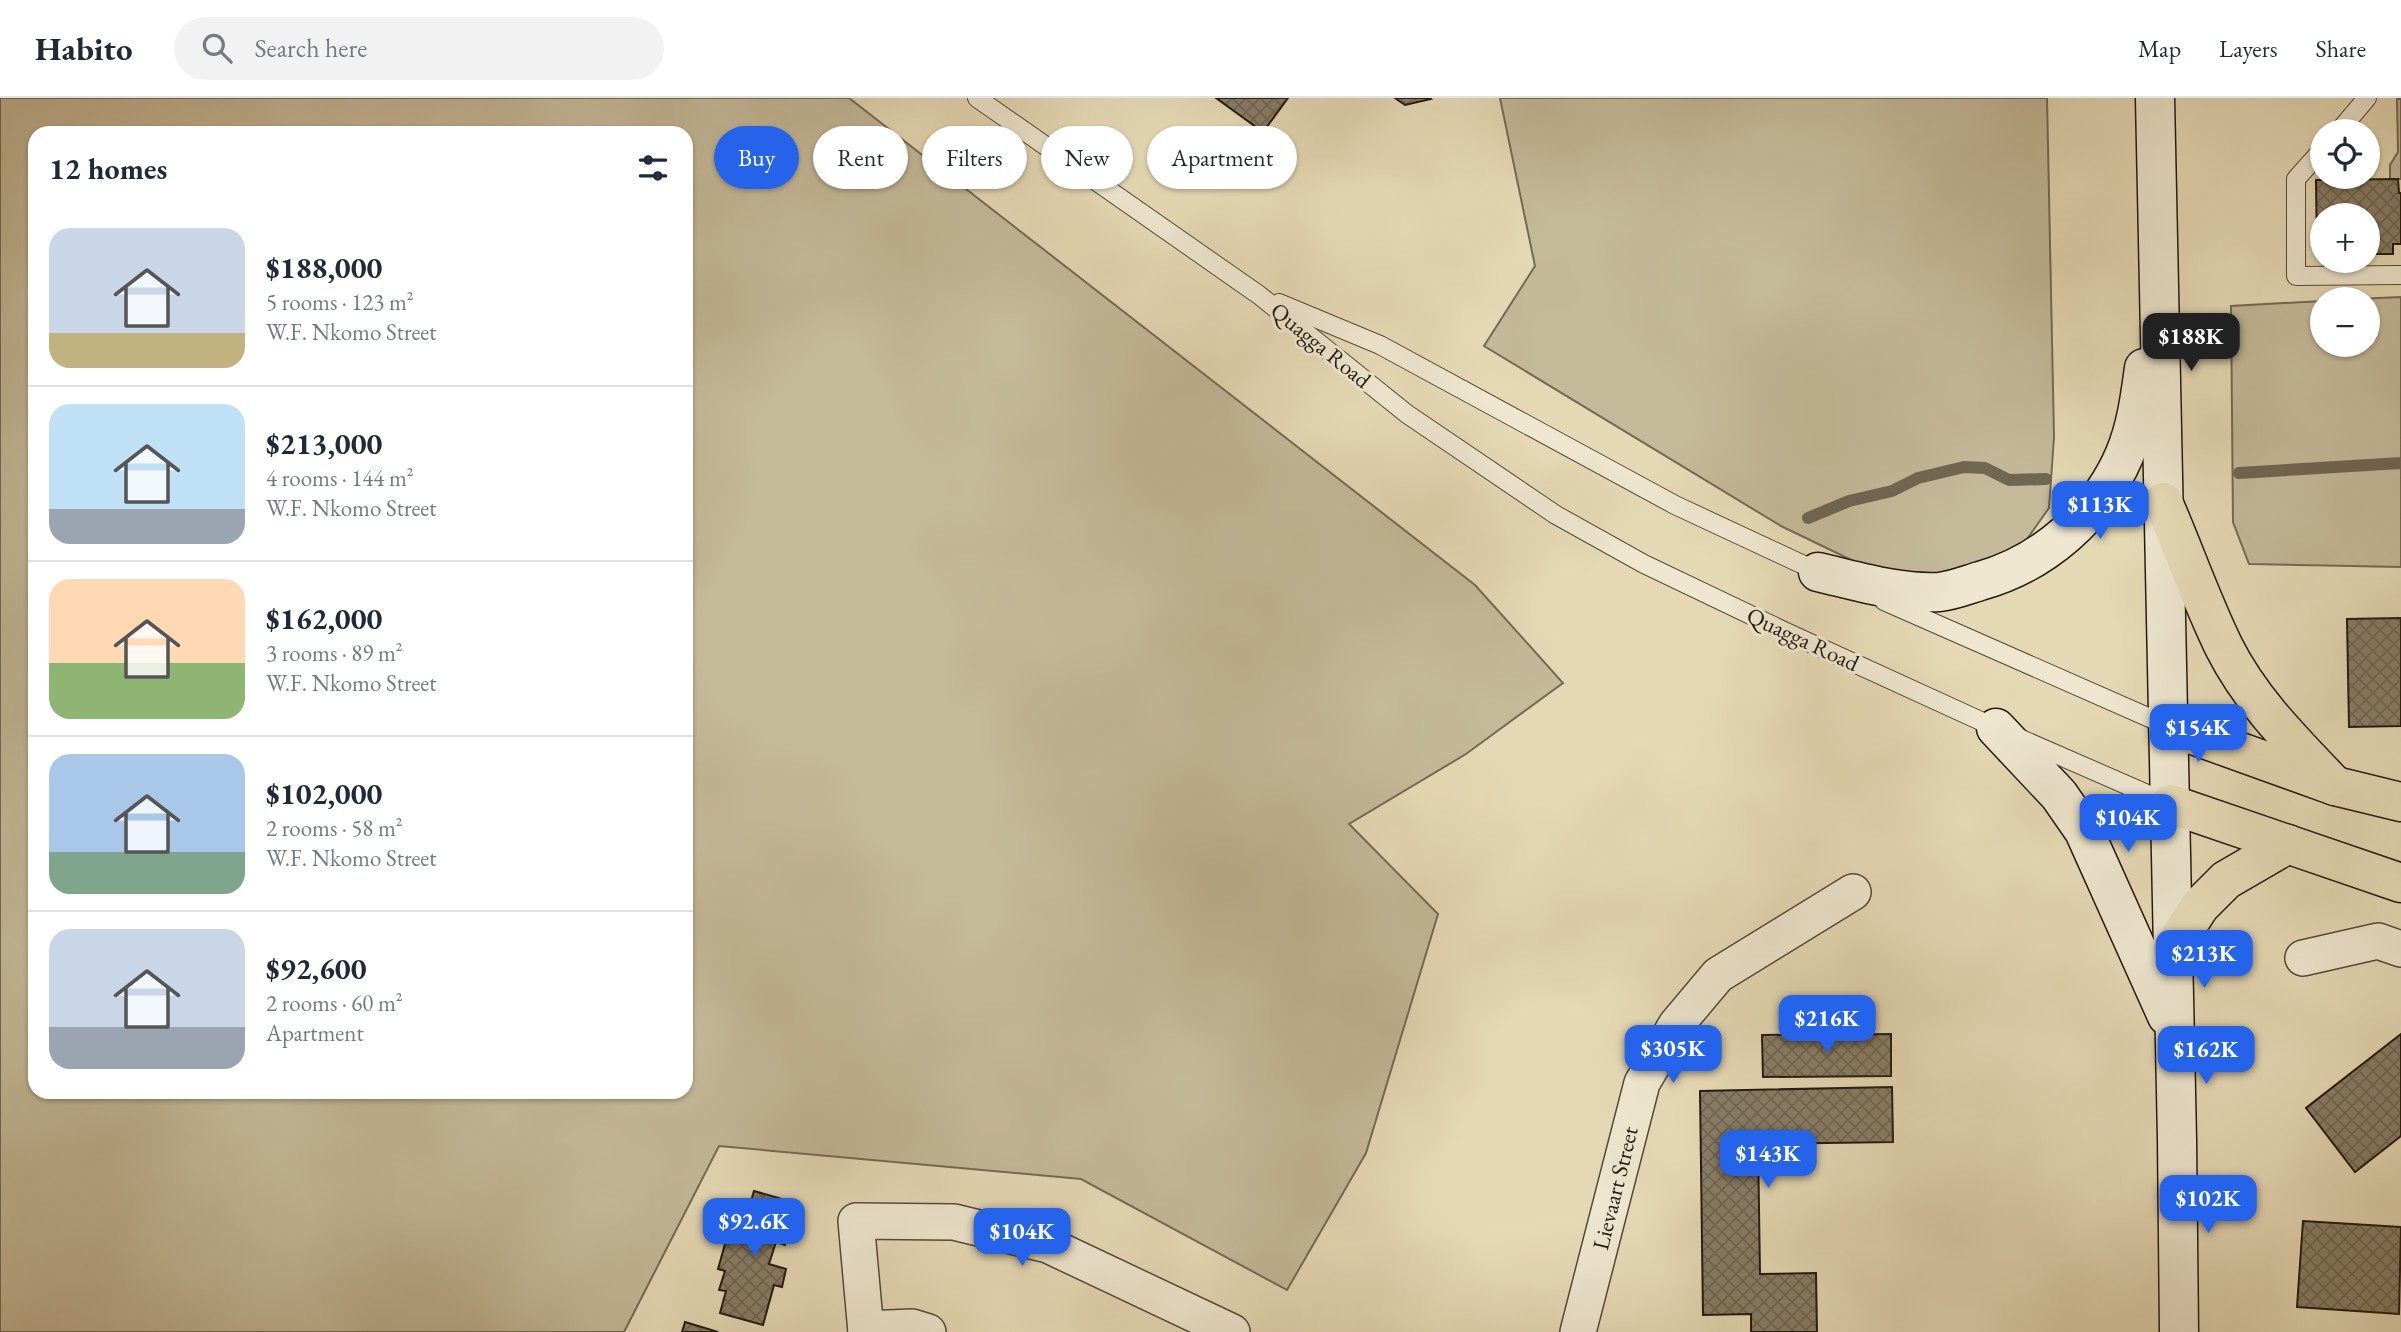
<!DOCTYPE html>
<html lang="en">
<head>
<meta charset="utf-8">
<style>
	body { margin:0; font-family:"EB Garamond",serif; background:#f2f2f3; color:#1f2937; height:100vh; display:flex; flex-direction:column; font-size:26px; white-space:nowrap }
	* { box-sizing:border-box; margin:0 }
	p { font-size:23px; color:#747a83 }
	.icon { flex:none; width:38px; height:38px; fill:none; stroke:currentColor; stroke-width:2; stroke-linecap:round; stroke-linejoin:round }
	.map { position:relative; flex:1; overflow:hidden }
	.drawer { position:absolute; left:28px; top:28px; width:665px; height:973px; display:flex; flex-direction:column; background:#fff; border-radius:21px; box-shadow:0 2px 5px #0004 }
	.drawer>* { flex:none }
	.guide { position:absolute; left:714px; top:28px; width:665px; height:63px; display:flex; gap:14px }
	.buttons { position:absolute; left:2310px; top:21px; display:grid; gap:14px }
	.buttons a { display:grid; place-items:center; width:70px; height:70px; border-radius:50%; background:#fff; box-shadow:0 2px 5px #0004; font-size:35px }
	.price { position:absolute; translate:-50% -60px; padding:0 16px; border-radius:14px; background:#2563eb; color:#fff; font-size:23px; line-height:46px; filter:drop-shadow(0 2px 4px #0008) }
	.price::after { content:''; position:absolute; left:50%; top:42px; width:21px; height:16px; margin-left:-10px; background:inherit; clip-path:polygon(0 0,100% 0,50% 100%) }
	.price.on { background:#222; color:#fff }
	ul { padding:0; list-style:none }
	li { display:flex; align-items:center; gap:21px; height:175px; padding:0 21px }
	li+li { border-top:2px solid #e0e1e3 }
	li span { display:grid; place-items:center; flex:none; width:196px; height:140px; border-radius:21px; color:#555 }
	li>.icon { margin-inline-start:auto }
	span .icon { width:84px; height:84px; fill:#fffc; stroke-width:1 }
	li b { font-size:30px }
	h2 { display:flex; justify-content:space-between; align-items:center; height:84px; padding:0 21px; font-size:30px }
	.tag { padding:0 24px; border-radius:32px; background:#fff; box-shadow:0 2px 5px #0004; font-size:24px; line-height:63px }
	.tag.on { background:#2563eb; color:#fff }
	header { display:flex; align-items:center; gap:42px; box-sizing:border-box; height:98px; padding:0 35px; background:#fff; border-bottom:2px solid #e0e1e3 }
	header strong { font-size:33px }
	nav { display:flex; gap:38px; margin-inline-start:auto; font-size:24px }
	.search { width:490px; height:63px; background:#f2f2f3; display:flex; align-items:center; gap:18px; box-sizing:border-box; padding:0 24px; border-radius:38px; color:#747a83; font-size:26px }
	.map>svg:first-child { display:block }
	.green { fill:#c4b999; stroke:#746a55; stroke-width:2; fill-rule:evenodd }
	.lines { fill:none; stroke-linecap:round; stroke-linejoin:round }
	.stream { stroke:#706652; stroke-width:12 }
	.building { fill:url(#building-cross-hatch); stroke:#231a11; stroke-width:2 }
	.service-casing { stroke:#544a3a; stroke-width:20 }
	.minor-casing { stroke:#544a3a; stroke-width:38 }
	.secondary-casing { stroke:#231a11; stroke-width:41 }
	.primary-casing { stroke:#231a11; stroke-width:41 }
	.service { stroke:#eee6cf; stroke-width:18 }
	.minor { stroke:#eee6cf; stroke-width:35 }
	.secondary { stroke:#eee6cf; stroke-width:38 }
	.primary { stroke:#e5d9b5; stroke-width:38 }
	.labels { text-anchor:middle; stroke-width:6; stroke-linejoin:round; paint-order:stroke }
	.street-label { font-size:23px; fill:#231a11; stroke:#eee6cf }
</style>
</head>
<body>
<header>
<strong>Habito</strong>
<div class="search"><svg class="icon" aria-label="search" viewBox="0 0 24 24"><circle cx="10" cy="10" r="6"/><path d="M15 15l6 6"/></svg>Search here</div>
<nav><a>Map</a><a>Layers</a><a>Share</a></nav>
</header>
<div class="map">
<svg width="2401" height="1234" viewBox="0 0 2401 1234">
	<defs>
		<pattern id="building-cross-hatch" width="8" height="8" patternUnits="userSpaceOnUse" patternTransform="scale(1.75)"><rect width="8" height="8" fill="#887d66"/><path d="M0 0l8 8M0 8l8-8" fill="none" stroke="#6f6653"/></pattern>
	</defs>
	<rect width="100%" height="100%" fill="#e5d9b5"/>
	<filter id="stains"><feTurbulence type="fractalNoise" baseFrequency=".00286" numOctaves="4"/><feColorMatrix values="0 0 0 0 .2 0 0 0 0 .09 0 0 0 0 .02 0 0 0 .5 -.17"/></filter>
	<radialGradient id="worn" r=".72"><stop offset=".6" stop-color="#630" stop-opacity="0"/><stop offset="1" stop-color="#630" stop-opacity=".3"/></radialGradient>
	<g class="green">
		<path d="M0,0H849L1475,487L1563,585L1466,656L1349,726L1438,816L1366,1055L1287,1192L1081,1081L719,1048L624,1234H0ZM35,35H686V994H35Z"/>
		<path d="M1500,0H2047L2054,339L2049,410L2020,451L1970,472L1922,477L1874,473L1781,428L1484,248L1535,168Z"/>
		<path d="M2397,1H2401V81H2390V67L2398,54Z"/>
		<path d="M2401,199V469L2249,466L2233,424L2231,208L2322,203V247H2368V201H2355Z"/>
	</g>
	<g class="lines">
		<g class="stream">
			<path d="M2239,375L2401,365"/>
			<path d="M1808,420L1849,403L1892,393L1918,380L1964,369L1985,370L2009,382L2046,381"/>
		</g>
	</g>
	<g class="building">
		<path d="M1216,0H1288L1263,34Z"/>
		<path d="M1395,0H1430L1431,1L1405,7Z"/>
		<path d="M2398,81L2399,95H2401V146H2393V156H2368V117H2322V157H2317L2316,82Z"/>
		<path d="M2401,520V628L2349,629L2347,521Z"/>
		<path d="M1891,936V978L1763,979L1762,937Z"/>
		<path d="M2401,936V1038L2355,1074L2306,1010Z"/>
		<path d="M1892,989L1893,1044L1758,1046L1760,1176L1816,1175L1817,1234H1751V1216L1703,1217L1700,993Z"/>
		<path d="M754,1093L796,1105L785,1147L776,1144L769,1166L786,1171L782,1189L774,1187L763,1227L720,1215L726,1193L719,1192L725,1173L718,1171L730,1128L736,1129L741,1112L748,1113Z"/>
		<path d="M2303,1123L2401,1129L2399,1216L2297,1209Z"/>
		<path d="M685,1224L718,1234H682Z"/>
	</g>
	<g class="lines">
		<g class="service-casing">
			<g id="service">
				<path d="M977,0L1259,197L1407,316L1556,417L1644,466L1784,533L1996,630L2170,706"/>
				<path d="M2339,33L2367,0"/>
				<path d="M2322,52L2296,81V178L2401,177"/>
				<path d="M1279,205L1380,247L1675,407L1823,476"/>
				<path d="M1884,503L2168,628"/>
			</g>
		</g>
		<g class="minor-casing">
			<g id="minor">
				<path d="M2303,860L2378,843L2401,851"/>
				<path d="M866,1231L912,1229L928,1234"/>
				<path d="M866,1234L856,1123L954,1124L1048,1147L1232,1234"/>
				<path d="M1578,1234L1642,985L1676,927L1718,877L1853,794"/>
			</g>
		</g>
		<g class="secondary-casing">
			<g id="secondary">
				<path d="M2155,0L2177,1041L2179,1234"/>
				<path d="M1818,474C1857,483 1898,496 1939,494C1952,493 1967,487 1980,483C2042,466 2098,418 2124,358C2136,330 2140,300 2144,270"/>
				<path d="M1996,630L2059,697L2084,733L2167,918"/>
			</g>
		</g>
		<g class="primary-casing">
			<g id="primary">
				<path d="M2163,404C2184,452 2201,502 2224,549C2251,603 2294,645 2335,688"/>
				<path d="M2168,628L2335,688L2401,704"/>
				<path d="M2170,706L2401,785"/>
				<path d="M2173,850L2200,808L2226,782L2288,746"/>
			</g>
		</g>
		<use href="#service" class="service"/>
		<use href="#minor" class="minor"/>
		<use href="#secondary" class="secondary"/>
		<use href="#primary" class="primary"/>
	</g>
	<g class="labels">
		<g class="street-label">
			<text transform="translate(1321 247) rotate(39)" y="8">Quagga Road</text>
			<text transform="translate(1803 541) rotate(25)" y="8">Quagga Road</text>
			<text transform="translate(1615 1090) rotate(-76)" y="8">Lievaart Street</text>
		</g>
	</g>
	<rect width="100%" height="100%" filter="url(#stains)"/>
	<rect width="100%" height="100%" fill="url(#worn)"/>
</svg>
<div class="buttons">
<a><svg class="icon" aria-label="locate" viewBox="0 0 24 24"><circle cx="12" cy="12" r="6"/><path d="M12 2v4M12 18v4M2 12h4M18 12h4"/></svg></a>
<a>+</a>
<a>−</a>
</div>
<b class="price on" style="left:2191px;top:275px">$188K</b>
<b class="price" style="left:2100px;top:443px">$113K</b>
<b class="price" style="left:2198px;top:666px">$154K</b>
<b class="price" style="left:2128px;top:756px">$104K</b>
<b class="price" style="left:2204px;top:892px">$213K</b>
<b class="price" style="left:1827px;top:957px">$216K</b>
<b class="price" style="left:1673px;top:987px">$305K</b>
<b class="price" style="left:2206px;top:988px">$162K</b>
<b class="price" style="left:1768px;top:1092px">$143K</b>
<b class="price" style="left:2208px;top:1137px">$102K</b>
<b class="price" style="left:754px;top:1160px">$92.6K</b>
<b class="price" style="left:1022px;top:1170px">$104K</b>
<div class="guide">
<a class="tag on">Buy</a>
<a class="tag">Rent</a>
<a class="tag">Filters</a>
<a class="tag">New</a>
<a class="tag">Apartment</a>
</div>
<section class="drawer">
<h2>12 homes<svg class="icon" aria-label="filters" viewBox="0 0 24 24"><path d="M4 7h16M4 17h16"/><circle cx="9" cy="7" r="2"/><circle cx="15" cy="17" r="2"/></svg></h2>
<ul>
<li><span style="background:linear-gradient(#c9d6e8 75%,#c2b280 0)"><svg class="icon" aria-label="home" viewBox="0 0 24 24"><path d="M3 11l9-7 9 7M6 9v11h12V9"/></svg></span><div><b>$188,000</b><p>5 rooms · 123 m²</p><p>W.F. Nkomo Street</p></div></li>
<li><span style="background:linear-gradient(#bfe0f5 75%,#9aa5b1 0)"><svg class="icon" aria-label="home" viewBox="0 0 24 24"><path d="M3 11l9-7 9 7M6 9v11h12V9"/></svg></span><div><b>$213,000</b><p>4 rooms · 144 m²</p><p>W.F. Nkomo Street</p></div></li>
<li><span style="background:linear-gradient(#ffd9b3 60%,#8fb573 0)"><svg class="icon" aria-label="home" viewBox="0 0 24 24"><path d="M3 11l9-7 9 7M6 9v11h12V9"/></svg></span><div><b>$162,000</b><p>3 rooms · 89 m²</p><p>W.F. Nkomo Street</p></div></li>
<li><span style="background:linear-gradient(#a9c7e8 70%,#7fa58c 0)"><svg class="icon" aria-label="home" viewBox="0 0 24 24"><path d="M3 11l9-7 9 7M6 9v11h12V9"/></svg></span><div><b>$102,000</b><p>2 rooms · 58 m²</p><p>W.F. Nkomo Street</p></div></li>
<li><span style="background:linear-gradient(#c9d6e8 70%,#9aa5b1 0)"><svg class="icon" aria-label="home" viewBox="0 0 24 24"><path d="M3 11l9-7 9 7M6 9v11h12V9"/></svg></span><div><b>$92,600</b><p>2 rooms · 60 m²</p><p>Apartment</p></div></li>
</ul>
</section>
</div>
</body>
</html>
